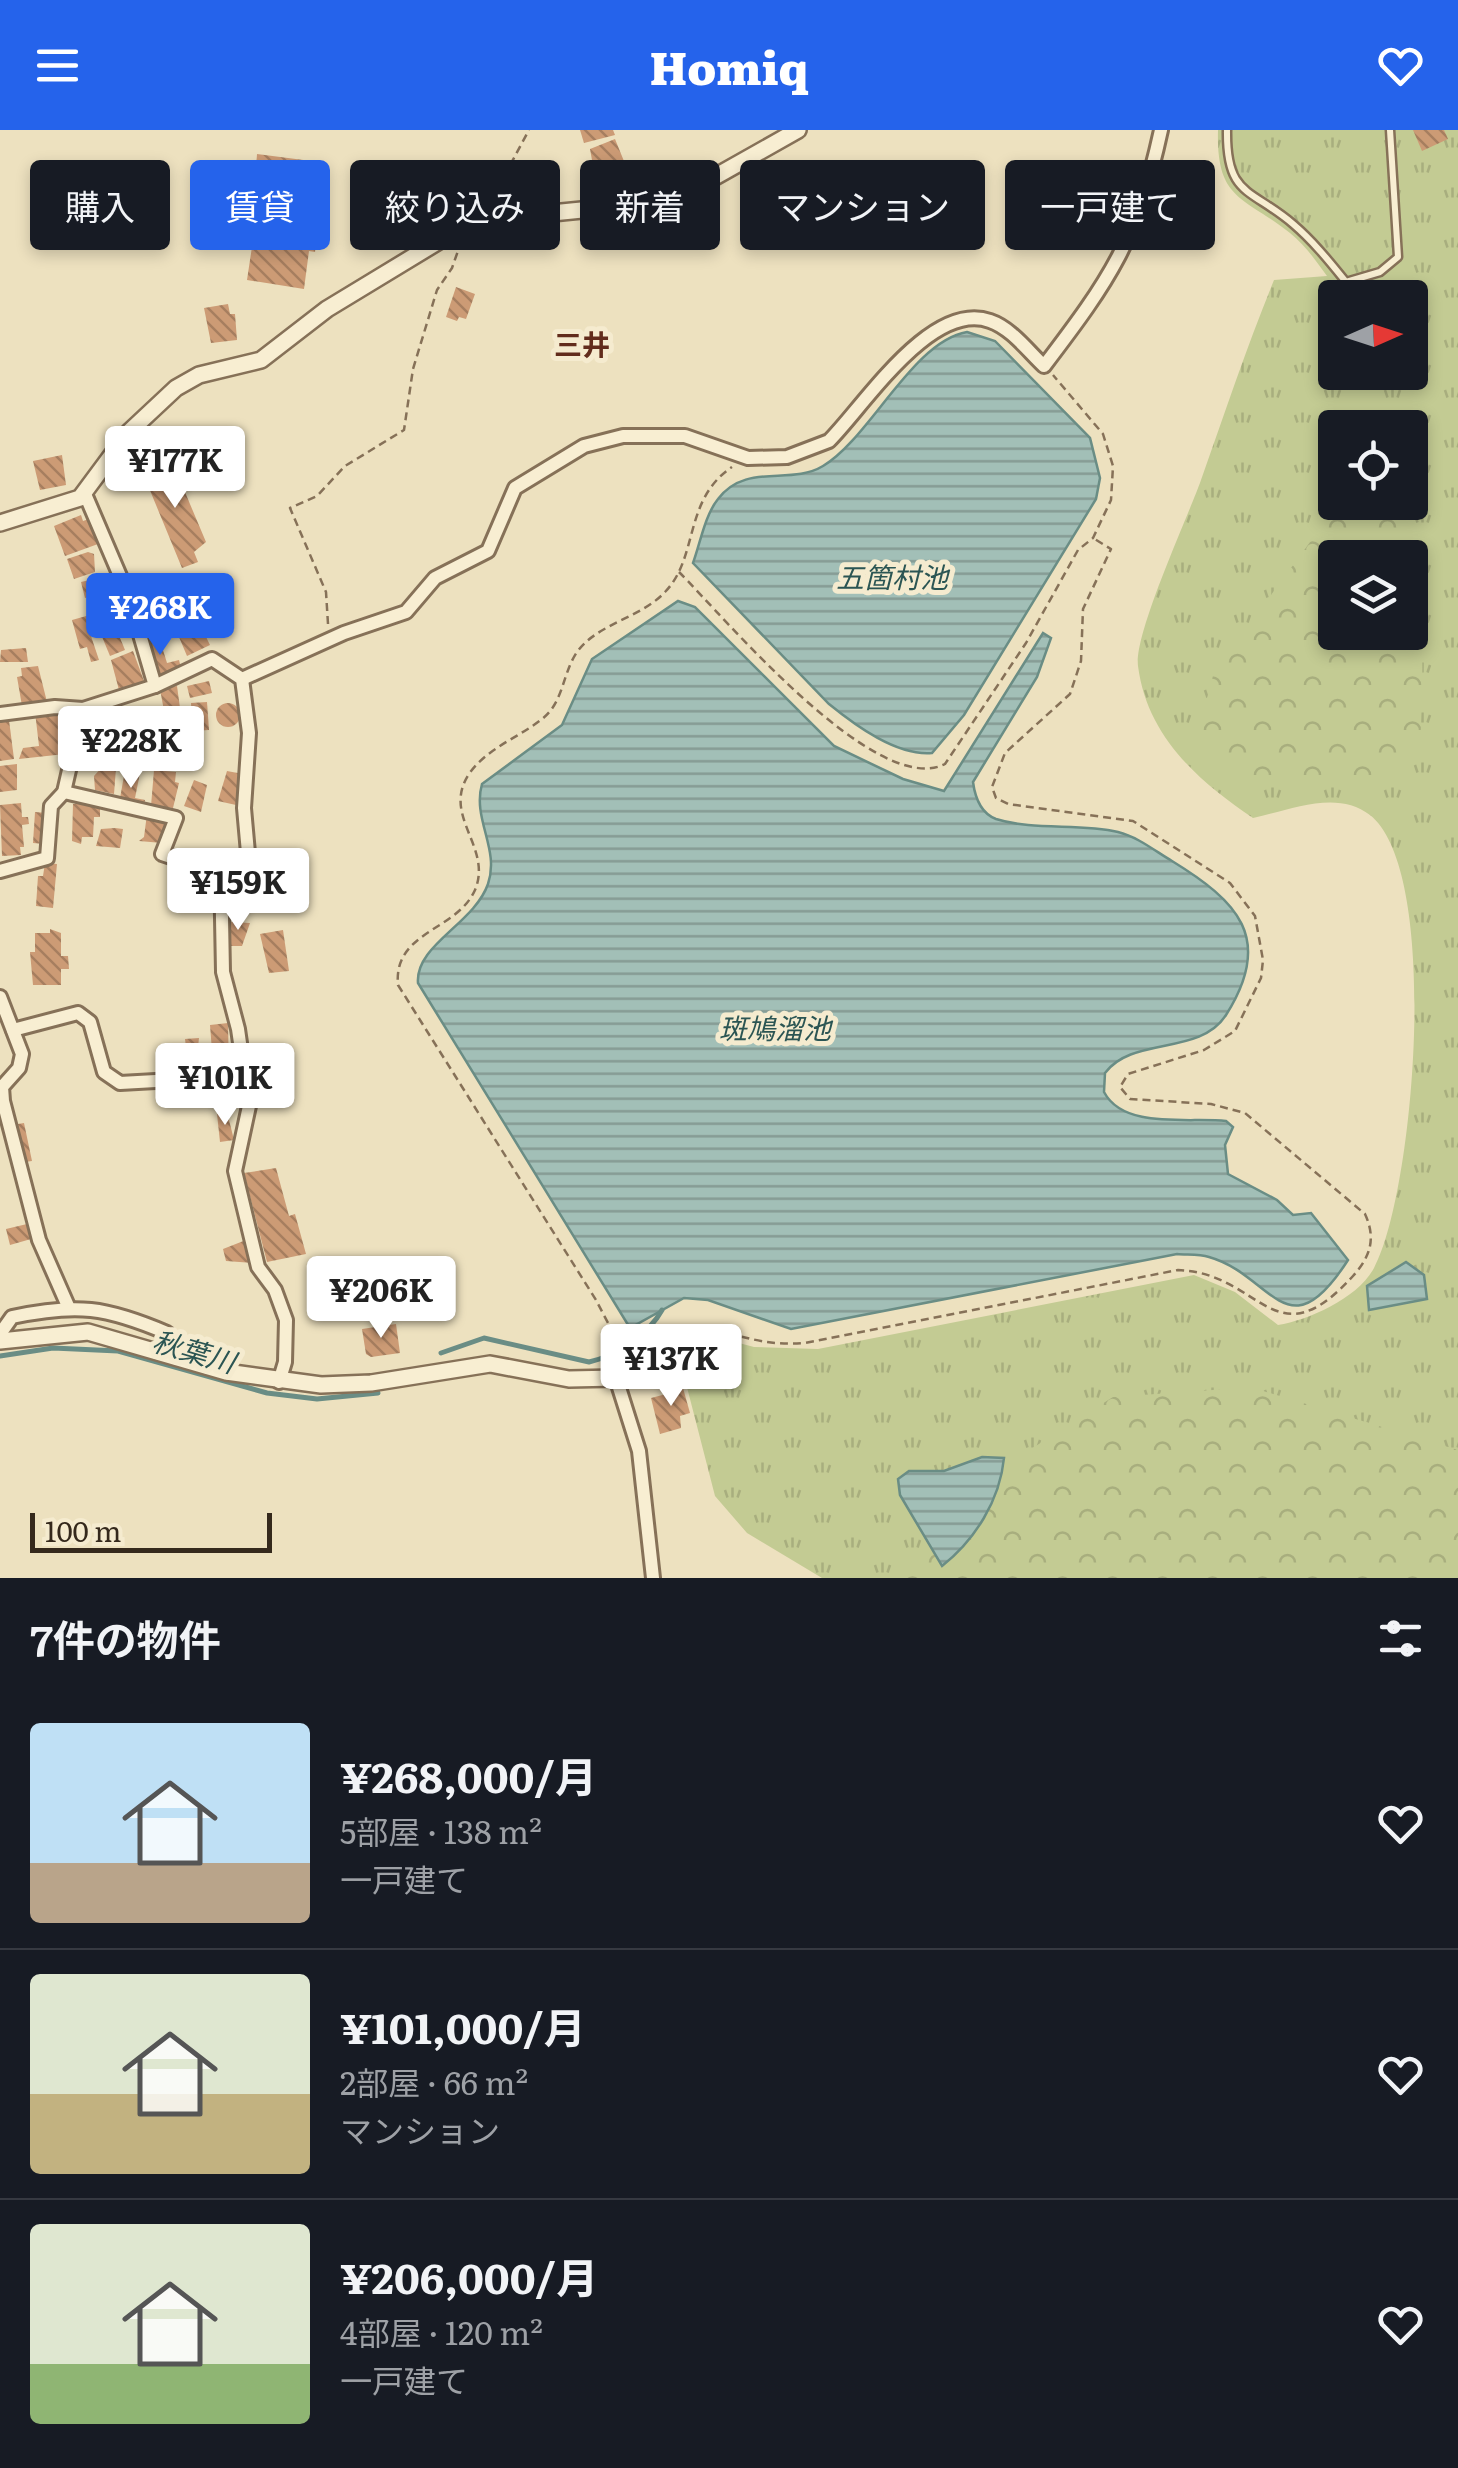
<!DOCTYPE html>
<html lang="ja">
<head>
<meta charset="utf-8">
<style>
	body { margin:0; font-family:Literata,"Noto Sans JP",serif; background:#20242c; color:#f1f3f6; height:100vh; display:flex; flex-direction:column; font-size:38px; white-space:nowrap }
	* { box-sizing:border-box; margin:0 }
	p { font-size:32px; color:#9ea1a6 }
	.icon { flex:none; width:55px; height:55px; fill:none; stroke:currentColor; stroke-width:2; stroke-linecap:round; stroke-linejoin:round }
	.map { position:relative; height:1448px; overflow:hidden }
	.sheet { display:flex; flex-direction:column; background:#171b24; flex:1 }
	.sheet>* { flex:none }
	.top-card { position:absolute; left:30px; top:30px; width:1400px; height:90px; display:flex; gap:20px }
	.needle { width:65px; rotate:87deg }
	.fabs { position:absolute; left:1318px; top:150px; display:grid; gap:20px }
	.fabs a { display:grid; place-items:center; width:110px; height:110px; border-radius:10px; background:#171b24; box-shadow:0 5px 15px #0003; font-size:50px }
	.scale { position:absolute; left:30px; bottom:25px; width:242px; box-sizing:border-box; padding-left:10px; border:5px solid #35291c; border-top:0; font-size:28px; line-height:35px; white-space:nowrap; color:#35291c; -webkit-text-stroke:8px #f5ebcf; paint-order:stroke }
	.price { position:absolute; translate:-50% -85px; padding:0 22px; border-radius:10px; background:#fff; color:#222; font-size:32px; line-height:65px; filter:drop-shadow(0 2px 5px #0008) }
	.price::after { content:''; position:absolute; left:50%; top:60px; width:30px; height:22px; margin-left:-15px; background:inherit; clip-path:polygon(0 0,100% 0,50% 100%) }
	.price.selected { background:#2563eb; color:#fff }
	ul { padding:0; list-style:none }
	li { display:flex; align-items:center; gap:30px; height:250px; padding:0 30px }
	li+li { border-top:2px solid #363941 }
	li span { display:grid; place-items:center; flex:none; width:280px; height:200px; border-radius:10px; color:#555 }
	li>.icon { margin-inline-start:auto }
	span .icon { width:120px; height:120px; fill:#fffc; stroke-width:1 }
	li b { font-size:42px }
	h2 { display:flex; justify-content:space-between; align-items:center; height:120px; padding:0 30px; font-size:42px }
	.pill { padding:0 35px; border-radius:10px; background:#171b24; box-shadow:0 5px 15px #0003; font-size:35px; line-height:90px }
	.pill.selected { background:#2563eb; color:#fff }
	header { display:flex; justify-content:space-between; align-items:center; height:130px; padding:0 30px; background:#2563eb; color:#fff; font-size:45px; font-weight:800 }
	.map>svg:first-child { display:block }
	.grass { fill:url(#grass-tufts); fill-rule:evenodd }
	.forest { fill:url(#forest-crowns); fill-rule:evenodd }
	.water { fill:url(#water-rules); stroke:#6a8d85; stroke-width:2.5 }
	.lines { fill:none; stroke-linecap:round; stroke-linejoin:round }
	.stream { stroke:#6a8d85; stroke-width:5 }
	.building { fill:url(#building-back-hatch) }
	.service-casing { stroke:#867158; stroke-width:11 }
	.minor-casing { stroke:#867158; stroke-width:18 }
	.tertiary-casing { stroke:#867158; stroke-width:20 }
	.path { stroke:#867158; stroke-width:2.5; stroke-dasharray:8 5; stroke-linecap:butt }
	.service { stroke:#f8eed2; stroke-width:6 }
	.minor { stroke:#f8eed2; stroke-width:12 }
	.tertiary { stroke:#f8eed2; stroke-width:15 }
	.labels { text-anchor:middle; stroke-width:10; stroke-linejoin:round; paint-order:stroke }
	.neighbourhood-label { font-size:28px; font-weight:bold; fill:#622c1c; stroke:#f5ebcf }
	.water-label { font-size:28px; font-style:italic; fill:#2b5553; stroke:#f5ebcf }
</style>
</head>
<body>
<header><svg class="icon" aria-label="menu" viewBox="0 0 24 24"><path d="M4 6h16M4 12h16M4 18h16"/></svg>Homiq<svg class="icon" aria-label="heart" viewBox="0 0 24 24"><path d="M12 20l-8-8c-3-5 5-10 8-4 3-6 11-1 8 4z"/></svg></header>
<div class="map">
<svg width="1458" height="1448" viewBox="0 0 1458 1448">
	<defs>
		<pattern id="grass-tufts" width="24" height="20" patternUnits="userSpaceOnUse" patternTransform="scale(2.5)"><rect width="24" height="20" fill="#c3cb93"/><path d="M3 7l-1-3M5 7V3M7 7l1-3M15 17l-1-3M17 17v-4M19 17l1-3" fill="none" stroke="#a8ae7e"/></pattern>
		<pattern id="forest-crowns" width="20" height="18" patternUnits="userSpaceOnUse" patternTransform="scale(2.5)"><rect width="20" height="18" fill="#c3cb93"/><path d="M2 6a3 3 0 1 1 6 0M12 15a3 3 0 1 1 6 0" fill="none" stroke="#a8ae7e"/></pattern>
		<pattern id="water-rules" width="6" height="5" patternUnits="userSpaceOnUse" patternTransform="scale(2.5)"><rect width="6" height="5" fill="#a2bfb7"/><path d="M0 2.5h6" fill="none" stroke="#859b94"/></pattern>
		<pattern id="building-back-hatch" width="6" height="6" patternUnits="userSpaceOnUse" patternTransform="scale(2.5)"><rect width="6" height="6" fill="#cc9b75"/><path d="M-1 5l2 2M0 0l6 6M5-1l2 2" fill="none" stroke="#a67e5f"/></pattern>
	</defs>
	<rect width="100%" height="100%" fill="#ede1bf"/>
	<path class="grass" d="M1218,0H1458V1351L1094,1448H822L747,1403L715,1366L681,1234V1211L694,1201L754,1217L818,1219L1194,1145L1235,1162L1278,1195C1309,1190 1358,1168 1374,1138C1414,1064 1442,742 1370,685C1337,659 1290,680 1253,688C1198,651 1147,606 1138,536C1134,503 1188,387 1201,350C1225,282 1247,216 1274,150L1327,146C1316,131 1306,116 1290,103C1244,66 1216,71 1218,0ZM1335,168H1410V242H1335ZM1335,298H1410V372H1335ZM1335,428H1410V502H1335Z"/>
	<g class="forest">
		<path d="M1339,373H1393C1431,439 1422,548 1420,624L1368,658L1243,649L1195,613L1214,542ZM1335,428H1410V502H1335Z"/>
		<path d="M1227,1259L1260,1260L1458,1320V1448H898L993,1343L1113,1267Z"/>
	</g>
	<g class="water">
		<path d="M967,202L995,211L1090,308L1100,348L1096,369L964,585L932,623C897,626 856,596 829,574L693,433C700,414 705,385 718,369C746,332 790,356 823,336C870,308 913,211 967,202Z"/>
		<path d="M678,471L695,477L834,616L903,649L944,661L1043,503L1051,508L1037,547L973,652C975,667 980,683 996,689C1034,701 1079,693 1118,702C1138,707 1155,721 1172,731C1237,771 1275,808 1226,885C1200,926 1132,906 1105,943L1104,962C1124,1000 1190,987 1226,991L1233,997L1225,1015L1228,1044L1277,1070L1293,1085L1311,1083L1348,1130C1287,1225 1273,1145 1209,1127C1199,1124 1187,1125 1177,1124L791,1199L708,1170L684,1168L630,1198L418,853C415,815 474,794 488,754C500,719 472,689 482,654L562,595L592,529Z"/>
		<path d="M1406,1132L1424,1145L1427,1169L1369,1180L1367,1156Z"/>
		<path d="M982,1327L1004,1328C1000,1370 975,1410 942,1436L900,1365L898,1349L909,1341H944Z"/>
	</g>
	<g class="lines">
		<g class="stream">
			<path d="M441,1223L484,1208L589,1232C616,1226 649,1204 662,1180"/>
			<path d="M0,1226L53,1218L118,1221L267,1263L317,1269L378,1263"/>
		</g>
	</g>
	<g class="building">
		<path d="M580,0H613L615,5L584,13Z"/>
		<path d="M1413,0H1444L1448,9L1422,21Z"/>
		<path d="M615,9L630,46L621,50L624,56L608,62L605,55L597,58L590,19Z"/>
		<path d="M257,24L319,32L317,45L256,38Z"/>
		<path d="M261,57L317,66L311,103L317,104L315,122L309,121L304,159L247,150Z"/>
		<path d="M456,157L475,164L466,189L459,187L457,191L446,187Z"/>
		<path d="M228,174L230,184H235L237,210L211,213L204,178Z"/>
		<path d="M62,325L66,355L40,360L33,331Z"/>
		<path d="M171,329L206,412L194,422L198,432L182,438L142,341Z"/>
		<path d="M81,385L83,391L89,389L98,414L65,426L54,396Z"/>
		<path d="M88,422L94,424L95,442L74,449L67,429Z"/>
		<path d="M106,446L110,461L85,468L81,452Z"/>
		<path d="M191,447L194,452L198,450L205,476L183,486L170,457Z"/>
		<path d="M152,453L169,484L178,480L182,487L159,497L139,459Z"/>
		<path d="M97,483L100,493L88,497L99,530L91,532L87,517L80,519L72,490Z"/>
		<path d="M196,485L202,498L209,495L213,504L206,507L210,515L187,526L174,495Z"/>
		<path d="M113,491L125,520L110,526L98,497Z"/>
		<path d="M159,507L167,533L179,530L181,538L155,546L145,511Z"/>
		<path d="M26,518L28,532H0L1,520Z"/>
		<path d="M133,521L144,551L119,560L111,530Z"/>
		<path d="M38,536L47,572L22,576L17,547L22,546L21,538Z"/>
		<path d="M209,551L212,563L190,568L187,556Z"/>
		<path d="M177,556L180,578L164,581L160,559Z"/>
		<path d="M207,572L209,600L193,601L191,573Z"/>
		<circle cx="228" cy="585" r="12"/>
		<path d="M64,580L66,591L59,592L65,624L19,629L23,618L39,616L35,582Z"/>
		<path d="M165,587V596L156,597L158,621H134V588Z"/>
		<path d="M9,590L14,629L0,631V591Z"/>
		<path d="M185,594L186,624H172L171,595Z"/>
		<path d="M121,603H131V624L169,627V637L121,638Z"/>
		<path d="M83,620L100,621L98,638L81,636Z"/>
		<path d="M17,634V660L0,662V636Z"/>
		<path d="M102,637L116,638L114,664L95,660L94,646Z"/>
		<path d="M125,640L140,643L135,668L145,670L144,679L119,674Z"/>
		<path d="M154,640L176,642L175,652L179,653L173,678L151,676Z"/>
		<path d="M227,641L243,644L236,675L218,671Z"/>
		<path d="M194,650L207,655L201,682L184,676Z"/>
		<path d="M21,673L22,687H28L29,694L22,695L24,717H20L21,725L2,726L0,675Z"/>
		<path d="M73,674H100V687H94L93,707H82L81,714L72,711Z"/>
		<path d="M35,682L47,683L44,714L33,713Z"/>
		<path d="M147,684L168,690L162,713L139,711L144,707Z"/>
		<path d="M115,698L123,699L120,718L96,716L101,699Z"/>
		<path d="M45,733L57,734L53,778L36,776L38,746H43Z"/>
		<path d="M274,738L275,773L247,774L246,762L253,761L252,739Z"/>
		<path d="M230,792L250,793L242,816H229Z"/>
		<path d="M50,799L61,803V826H68L69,839H61V855H33L30,822H35V803H50Z"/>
		<path d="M283,800L289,841L269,843L260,804Z"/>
		<path d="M228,893L229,940L189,943L185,909L199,908L196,935L213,934L210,895Z"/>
		<path d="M236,952L237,975L216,977L215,953Z"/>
		<path d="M227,982L234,1010L220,1012L217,984Z"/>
		<path d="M24,993L32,1031L25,1032L22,1018L17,1019L12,995Z"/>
		<path d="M276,1038L289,1086L295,1084L306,1124L267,1132L244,1043Z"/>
		<path d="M27,1094L31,1109L10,1115L6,1099Z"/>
		<path d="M246,1110L253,1133L226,1131L223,1119Z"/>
		<path d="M396,1194L400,1223L371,1227L366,1224L362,1199Z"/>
		<path d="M681,1251L690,1283L680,1286L681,1298L660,1304L651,1268L674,1262L672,1253Z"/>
	</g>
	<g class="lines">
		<g class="service-casing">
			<path id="service" d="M1227,0C1226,67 1251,58 1293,94C1313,111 1329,131 1346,152L1380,142L1398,127L1390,0"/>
		</g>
		<g class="minor-casing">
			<g id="minor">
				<path d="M242,549L344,503L406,482L435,448L488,421L515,358L584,316L623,306H685L748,328L787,327L829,311C864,276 931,170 990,191C1011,198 1028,221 1044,236C1111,148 1137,110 1161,0"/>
				<path d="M0,584L55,577L83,579"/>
				<path d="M64,662L176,688L162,724L198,736L249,734L244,678L249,603L242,549L212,529L155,556"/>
				<path d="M221,735L223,842L238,899L249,976L235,1041L258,1137L275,1160L286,1190L285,1232L279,1252"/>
				<path d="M0,741L47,728L51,676L64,662L83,579L155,556L129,467L85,364"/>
				<path d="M0,867L22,924L19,938L2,957L3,971L39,1110L68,1176"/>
				<path d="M13,900L78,883L90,892L104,942L120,953L245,946"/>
				<path d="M0,1204L12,1187C77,1173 106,1177 167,1203L175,1226"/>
				<path d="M627,1230L616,1248L639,1321L653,1448"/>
			</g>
		</g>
		<g class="tertiary-casing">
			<g id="tertiary">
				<path d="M0,393L80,368L129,302L176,258L199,245L261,230L327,179L472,91L672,71L798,0"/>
				<path d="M0,1211L88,1202L226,1242L321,1255L371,1253L490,1234L569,1249L616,1248"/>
			</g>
		</g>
		<g class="path">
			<path d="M479,76L508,39L529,0"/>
			<path d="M679,442C725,488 876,669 945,634L1026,513L1078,420L1093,408L1111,370L1113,336L1103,304L1053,245"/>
			<path d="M328,494L326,462L290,378L317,366L345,336L404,300L413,239L437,160L452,138L459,118"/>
			<path d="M620,1216L596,1170L398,855C393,801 457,801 475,760C493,717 441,686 469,644C487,618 518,608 542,589C564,572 562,544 577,522C598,493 641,488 665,462C699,427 683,370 732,337"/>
			<path d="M642,1222C725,1178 730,1219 805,1213L1178,1140C1262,1143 1274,1233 1353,1146C1371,1126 1376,1108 1365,1084L1245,983L1211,974L1130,969L1120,957L1128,944L1204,920L1235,901L1261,848L1263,830L1255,786L1230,753L1133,691L1008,674L996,668L992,657L1005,623L1070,564L1081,531L1083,479L1111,419L1093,408"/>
		</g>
		<use href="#service" class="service"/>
		<use href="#minor" class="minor"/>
		<use href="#tertiary" class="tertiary"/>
	</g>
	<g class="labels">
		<g class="neighbourhood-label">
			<text x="582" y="225">三井</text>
		</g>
		<g class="water-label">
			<text x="892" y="458">五箇村池</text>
			<text x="775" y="909">斑鳩溜池</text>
			<text transform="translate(194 1222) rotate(16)" y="10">秋葉川</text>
		</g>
	</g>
</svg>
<div class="fabs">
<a><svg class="needle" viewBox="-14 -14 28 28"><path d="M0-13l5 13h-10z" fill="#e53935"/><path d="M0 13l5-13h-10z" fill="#9ea1a6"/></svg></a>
<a><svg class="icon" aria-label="locate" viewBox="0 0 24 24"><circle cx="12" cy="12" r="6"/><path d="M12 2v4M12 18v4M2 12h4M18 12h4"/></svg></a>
<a><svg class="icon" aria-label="layers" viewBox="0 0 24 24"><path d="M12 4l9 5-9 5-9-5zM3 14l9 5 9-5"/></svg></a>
</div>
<div class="scale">100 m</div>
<b class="price" style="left:175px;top:381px">¥177K</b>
<b class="price selected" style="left:160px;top:528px">¥268K</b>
<b class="price" style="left:131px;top:661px">¥228K</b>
<b class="price" style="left:238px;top:803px">¥159K</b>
<b class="price" style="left:225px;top:998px">¥101K</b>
<b class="price" style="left:381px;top:1211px">¥206K</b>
<b class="price" style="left:671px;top:1279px">¥137K</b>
<div class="top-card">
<a class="pill">購入</a>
<a class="pill selected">賃貸</a>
<a class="pill">絞り込み</a>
<a class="pill">新着</a>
<a class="pill">マンション</a>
<a class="pill">一戸建て</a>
</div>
</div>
<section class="sheet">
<h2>7件の物件<svg class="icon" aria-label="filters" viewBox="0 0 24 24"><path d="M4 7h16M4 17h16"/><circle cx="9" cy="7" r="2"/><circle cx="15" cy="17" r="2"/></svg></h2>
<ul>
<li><span style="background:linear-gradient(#bfe0f5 70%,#b9a48a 0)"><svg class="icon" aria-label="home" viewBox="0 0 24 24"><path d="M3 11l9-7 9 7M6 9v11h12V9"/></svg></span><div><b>¥268,000/月</b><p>5部屋 · 138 m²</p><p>一戸建て</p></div><svg class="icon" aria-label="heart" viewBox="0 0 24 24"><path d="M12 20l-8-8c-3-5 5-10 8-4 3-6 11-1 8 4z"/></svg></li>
<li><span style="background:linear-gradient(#dfe7d0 60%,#c2b280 0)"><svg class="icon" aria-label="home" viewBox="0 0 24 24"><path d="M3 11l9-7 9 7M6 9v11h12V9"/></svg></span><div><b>¥101,000/月</b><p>2部屋 · 66 m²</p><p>マンション</p></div><svg class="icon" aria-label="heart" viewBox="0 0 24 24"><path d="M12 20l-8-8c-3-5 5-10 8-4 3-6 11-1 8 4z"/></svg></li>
<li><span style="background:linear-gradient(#dfe7d0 70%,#8fb573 0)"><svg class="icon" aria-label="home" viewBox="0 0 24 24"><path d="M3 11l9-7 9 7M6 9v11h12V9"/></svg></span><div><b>¥206,000/月</b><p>4部屋 · 120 m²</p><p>一戸建て</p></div><svg class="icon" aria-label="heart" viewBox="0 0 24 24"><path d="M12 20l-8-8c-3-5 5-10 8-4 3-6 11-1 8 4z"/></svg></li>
</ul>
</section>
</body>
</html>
